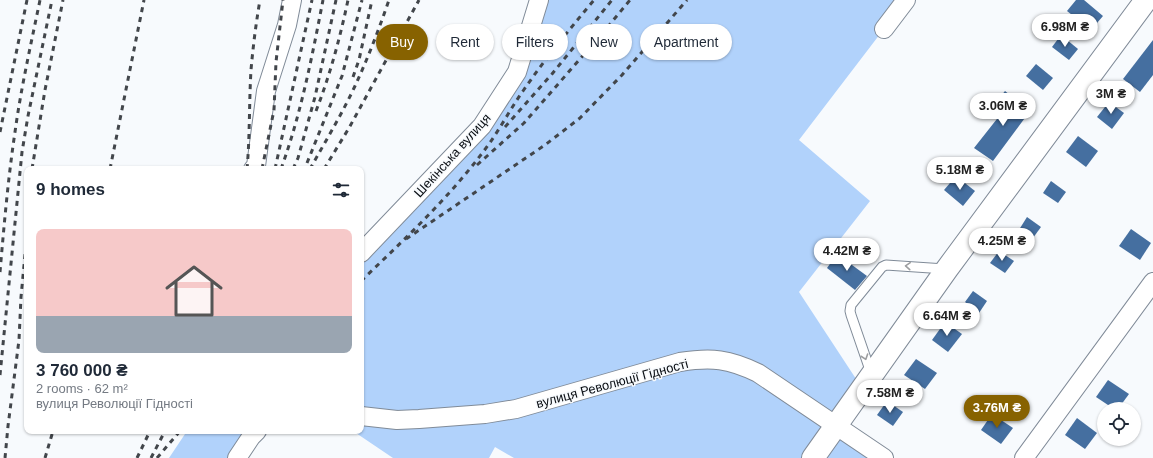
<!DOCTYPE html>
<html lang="en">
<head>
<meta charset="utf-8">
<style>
	body { margin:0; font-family:Helvetica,sans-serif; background:#f6f6f7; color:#1f2937; height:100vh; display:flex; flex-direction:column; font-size:15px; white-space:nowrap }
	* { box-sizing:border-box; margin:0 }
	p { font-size:13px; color:#747a83 }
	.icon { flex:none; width:22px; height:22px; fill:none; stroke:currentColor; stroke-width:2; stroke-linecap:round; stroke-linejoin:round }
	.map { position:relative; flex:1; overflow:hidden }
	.details { position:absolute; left:24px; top:166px; width:340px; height:268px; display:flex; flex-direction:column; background:#fff; border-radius:8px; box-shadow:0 1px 3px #0004 }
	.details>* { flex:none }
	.banner { position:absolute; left:376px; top:24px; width:380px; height:36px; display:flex; gap:8px }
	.buttons { position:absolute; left:1097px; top:402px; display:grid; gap:8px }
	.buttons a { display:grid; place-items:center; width:44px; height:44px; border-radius:50%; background:#fff; box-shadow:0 1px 3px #0004; font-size:20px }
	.price { position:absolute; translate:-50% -34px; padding:0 9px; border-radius:14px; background:#fff; color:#222; font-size:13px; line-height:26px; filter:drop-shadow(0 1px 2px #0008) }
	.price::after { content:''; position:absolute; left:50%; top:24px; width:12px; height:9px; margin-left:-6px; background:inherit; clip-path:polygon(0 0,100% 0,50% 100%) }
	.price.active { background:#876200; color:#fff }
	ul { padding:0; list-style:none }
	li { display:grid; align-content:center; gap:8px; height:212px; padding:0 12px }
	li+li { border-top:1px solid #e0e1e3 }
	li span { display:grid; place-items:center; height:124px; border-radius:8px; color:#555 }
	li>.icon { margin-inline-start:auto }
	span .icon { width:72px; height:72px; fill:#fffc; stroke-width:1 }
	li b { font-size:17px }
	h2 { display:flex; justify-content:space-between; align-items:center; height:48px; padding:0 12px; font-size:17px }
	.pill { padding:0 14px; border-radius:18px; background:#fff; box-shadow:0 1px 3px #0004; font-size:14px; line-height:36px }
	.pill.active { background:#876200; color:#fff }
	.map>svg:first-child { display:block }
	.green { fill:#b1d2fb }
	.building { fill:#456fa0 }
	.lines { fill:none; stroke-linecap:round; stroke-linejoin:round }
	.service-casing { stroke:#808b98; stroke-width:11 }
	.minor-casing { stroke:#808b98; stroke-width:20 }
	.tertiary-casing { stroke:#808b98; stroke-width:24 }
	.service { stroke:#fff; stroke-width:9 }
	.minor { stroke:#fff; stroke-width:18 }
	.tertiary { stroke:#fff; stroke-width:22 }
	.rail { stroke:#42464b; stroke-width:3; stroke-dasharray:5 5; stroke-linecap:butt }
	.oneway { stroke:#9d9ea0 }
	.labels { text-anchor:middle; stroke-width:3; stroke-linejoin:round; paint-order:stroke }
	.street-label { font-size:13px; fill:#090d12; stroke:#f7fafd }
</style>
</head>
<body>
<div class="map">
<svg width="1153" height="458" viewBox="0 0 1153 458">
	<rect width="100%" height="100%" fill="#f7fafd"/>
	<g class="green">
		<path d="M539,0H906L799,140L870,201L799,292L862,388L836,426L884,458H514L495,447L489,458H393L353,431H361V253L517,72Z"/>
		<path d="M187,431H257L237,458H169Z"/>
	</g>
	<g class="building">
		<path d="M1076,0H1084L1103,16L1091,30L1067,11Z"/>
		<path d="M1061,35L1078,49L1069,60L1052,47Z"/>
		<path d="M1153,40V75L1140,92L1123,79Z"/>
		<path d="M1036,64L1053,78L1043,90L1026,76Z"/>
		<path d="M1005,91L1030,111L993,161L974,148L1004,110L995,103Z"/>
		<path d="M1109,102L1124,113L1112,129L1097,117Z"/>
		<path d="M1078,136L1098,151L1086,167L1066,152Z"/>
		<path d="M956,176L975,191L963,206L944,190Z"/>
		<path d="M1051,181L1066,192L1058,203L1043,193Z"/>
		<path d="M1027,217L1041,227L1030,242L1017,233Z"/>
		<path d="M1131,229L1151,243L1140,260L1119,246Z"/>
		<path d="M999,251L1014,261L1005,273L990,263Z"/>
		<path d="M837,254L867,276L855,290L827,268Z"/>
		<path d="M973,291L987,301L979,313L965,302Z"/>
		<path d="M945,322L962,334L948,352L932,340Z"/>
		<path d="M916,359L937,373L925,389L904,375Z"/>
		<path d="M1108,380L1129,394L1118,409H1114L1096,397Z"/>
		<path d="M887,401L903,412L893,426L877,415Z"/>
		<path d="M992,414L1013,428L1001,444L981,430Z"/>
		<path d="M1077,418L1097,433L1085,449L1065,435Z"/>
	</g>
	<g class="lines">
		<g class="service-casing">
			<path id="service" d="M871,373L851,315L850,311L851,305L882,267L886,265L945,269"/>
		</g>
		<g class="minor-casing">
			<g id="minor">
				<path d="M884,29L906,0"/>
				<path d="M253,169L256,166L266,91L287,25L292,0"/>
				<path d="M361,253L482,126L517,72L539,0"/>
				<path d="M361,416L397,420L419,419L485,414L516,409L680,362C712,357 729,359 758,373L884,458"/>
				<path d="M237,458L251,437L257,431"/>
				<path d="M1024,458L1153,282"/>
			</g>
		</g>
		<g class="tertiary-casing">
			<path id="tertiary" d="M813,458L947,269L1146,0"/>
		</g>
		<use href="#service" class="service"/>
		<use href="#minor" class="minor"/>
		<use href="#tertiary" class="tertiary"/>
		<g class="rail">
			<path d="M353,77L359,60L372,0"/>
			<path d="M316,111C330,75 340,38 348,0"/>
			<path d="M505,127L552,74L612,0"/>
			<path d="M0,132L27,0"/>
			<path d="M307,163L342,76L362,0"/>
			<path d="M477,165L524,123L601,35L630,0"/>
			<path d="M32,169L45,90L63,0"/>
			<path d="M110,169L144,0"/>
			<path d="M247,169C250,136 249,103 251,70C253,47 256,23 260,0"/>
			<path d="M262,169L274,110L276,62L283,0"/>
			<path d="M275,169L312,0"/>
			<path d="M281,169C301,114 312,57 323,0"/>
			<path d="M293,169L298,158L315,97L336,0"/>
			<path d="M310,169C325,142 342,114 355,86C368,58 379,29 389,0"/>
			<path d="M324,169L349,128L419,0"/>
			<path d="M406,239L545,145L580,118L622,75L687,0"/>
			<path d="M0,272C4,226 8,179 15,132C21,88 31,44 40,0"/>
			<path d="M361,281C406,238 452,195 489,144C501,127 511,108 523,91C545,59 569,30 594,0"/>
			<path d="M0,375L22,152L28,116L52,0"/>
			<path d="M5,458L8,426L19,340L21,297L27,234"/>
			<path d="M45,458L53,431"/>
			<path d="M137,458L150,431"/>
			<path d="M151,458L165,431"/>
			<path d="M157,458L180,431"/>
		</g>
	</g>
	<defs><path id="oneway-chevron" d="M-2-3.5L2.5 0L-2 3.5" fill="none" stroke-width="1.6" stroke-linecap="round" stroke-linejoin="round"/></defs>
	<g class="oneway">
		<use href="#oneway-chevron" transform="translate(908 266) rotate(-176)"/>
		<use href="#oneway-chevron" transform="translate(865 357) rotate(71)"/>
	</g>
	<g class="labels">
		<g class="street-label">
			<text transform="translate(452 155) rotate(-48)" y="5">Шекінська вулиця</text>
			<text transform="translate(612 383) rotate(-15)" y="5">вулиця Революції Гідності</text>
		</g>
	</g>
</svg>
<div class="buttons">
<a><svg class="icon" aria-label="locate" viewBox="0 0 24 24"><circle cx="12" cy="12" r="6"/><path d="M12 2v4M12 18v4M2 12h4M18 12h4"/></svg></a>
</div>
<b class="price" style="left:1065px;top:48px">6.98M ₴</b>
<b class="price" style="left:1111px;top:115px">3M ₴</b>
<b class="price" style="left:1003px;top:127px">3.06M ₴</b>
<b class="price" style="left:960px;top:191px">5.18M ₴</b>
<b class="price" style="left:1002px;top:262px">4.25M ₴</b>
<b class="price" style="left:847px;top:272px">4.42M ₴</b>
<b class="price" style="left:947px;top:337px">6.64M ₴</b>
<b class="price" style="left:890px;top:414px">7.58M ₴</b>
<b class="price active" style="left:997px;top:429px">3.76M ₴</b>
<div class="banner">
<a class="pill active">Buy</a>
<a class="pill">Rent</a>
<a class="pill">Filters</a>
<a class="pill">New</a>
<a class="pill">Apartment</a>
</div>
<section class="details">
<h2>9 homes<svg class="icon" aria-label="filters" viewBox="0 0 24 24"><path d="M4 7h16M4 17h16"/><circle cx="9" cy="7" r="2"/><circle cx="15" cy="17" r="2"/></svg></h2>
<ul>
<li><span style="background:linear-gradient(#f6c9c9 70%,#9aa5b1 0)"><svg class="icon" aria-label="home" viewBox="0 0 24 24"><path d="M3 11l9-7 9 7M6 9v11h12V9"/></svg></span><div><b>3 760 000 ₴</b><p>2 rooms · 62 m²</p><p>вулиця Революції Гідності</p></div></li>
</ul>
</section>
</div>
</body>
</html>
